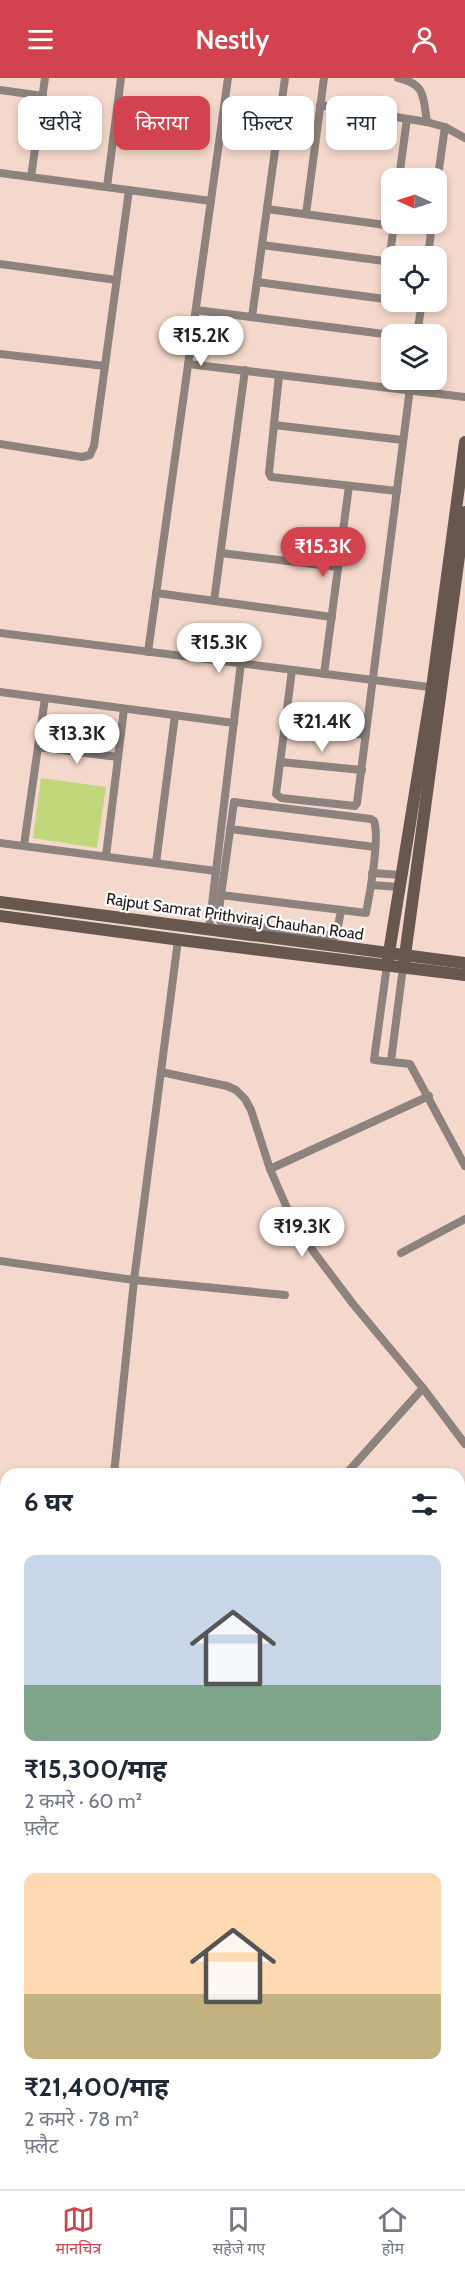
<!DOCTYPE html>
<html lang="hi">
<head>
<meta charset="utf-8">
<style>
	body { margin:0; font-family:Cabin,"Noto Sans Devanagari",sans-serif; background:#f2f2f3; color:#1f2937; height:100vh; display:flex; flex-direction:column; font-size:22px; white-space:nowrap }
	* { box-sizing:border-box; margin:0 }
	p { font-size:20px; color:#747a83 }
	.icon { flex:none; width:33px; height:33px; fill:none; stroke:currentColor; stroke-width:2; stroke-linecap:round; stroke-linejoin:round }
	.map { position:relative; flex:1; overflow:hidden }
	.details { position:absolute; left:0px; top:1390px; width:465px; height:722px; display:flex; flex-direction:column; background:#fff; border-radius:18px 18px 0 0; box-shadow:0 3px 9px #0003 }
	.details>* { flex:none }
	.banner { position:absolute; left:18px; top:18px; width:429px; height:54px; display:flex; gap:12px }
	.needle { width:39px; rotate:273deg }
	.tools { position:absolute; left:381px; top:90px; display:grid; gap:12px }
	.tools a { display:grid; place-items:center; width:66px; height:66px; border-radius:12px; background:#fff; box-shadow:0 3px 9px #0003; font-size:30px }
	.price { position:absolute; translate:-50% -51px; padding:0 14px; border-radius:21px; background:#fff; color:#222; font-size:20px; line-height:39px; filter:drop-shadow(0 2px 3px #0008) }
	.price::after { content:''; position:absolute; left:50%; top:36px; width:18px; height:14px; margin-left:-9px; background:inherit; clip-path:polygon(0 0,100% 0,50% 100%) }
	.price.current { background:#d3434f; color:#fff }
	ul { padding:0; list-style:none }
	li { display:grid; align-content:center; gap:12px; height:318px; padding:0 24px }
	li span { display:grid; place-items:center; height:186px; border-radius:12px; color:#555 }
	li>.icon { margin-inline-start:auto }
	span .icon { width:108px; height:108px; fill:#fffc; stroke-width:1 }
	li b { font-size:26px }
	h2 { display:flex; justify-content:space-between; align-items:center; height:72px; padding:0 24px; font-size:26px }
	.chip { padding:0 21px; border-radius:12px; background:#fff; box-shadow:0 3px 9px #0003; font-size:21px; line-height:54px }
	.chip.current { background:#d3434f; color:#fff }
	header { display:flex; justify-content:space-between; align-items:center; height:78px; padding:0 24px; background:#d3434f; color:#fff; font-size:27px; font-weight:600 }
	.tab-bar { display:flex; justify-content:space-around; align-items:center; height:84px; border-top:2px solid #e0e1e3; background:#fff; font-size:16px; color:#747a83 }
	.tab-bar a { display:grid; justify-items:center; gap:3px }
	.tab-bar .current { color:#d3434f }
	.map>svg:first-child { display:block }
	.green { fill:#c1d77c }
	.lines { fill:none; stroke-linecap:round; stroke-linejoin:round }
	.street { stroke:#8d827d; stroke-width:8 }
	.secondary { stroke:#67574f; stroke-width:12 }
	.labels { text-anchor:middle; stroke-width:4.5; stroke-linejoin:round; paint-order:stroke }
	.street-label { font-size:16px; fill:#221814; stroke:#fff }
</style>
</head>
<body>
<header><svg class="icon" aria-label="menu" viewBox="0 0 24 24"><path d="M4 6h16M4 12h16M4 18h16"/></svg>Nestly<svg class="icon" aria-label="person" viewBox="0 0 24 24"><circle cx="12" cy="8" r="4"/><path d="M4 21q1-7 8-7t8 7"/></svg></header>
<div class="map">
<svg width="465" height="2111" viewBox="0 0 465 2111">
	<rect width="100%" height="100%" fill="#f4d8cb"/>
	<path class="green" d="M41,700L106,709L97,770L33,760Z"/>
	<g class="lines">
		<g class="street">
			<path d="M398,0C426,6 423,19 427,44"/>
			<path d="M0,12L43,18"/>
			<path d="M320,27L427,44L445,49L465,60"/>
			<path d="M0,95L211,123"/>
			<path d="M31,99L45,0"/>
			<path d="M399,100L407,41"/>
			<path d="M107,109L121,0"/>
			<path d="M436,112L445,49"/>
			<path d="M267,131L393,148"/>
			<path d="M306,136L324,0"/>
			<path d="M262,167L392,184"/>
			<path d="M428,178L432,146"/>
			<path d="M389,184L394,146"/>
			<path d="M0,186L116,202"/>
			<path d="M257,204L392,222"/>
			<path d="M403,224L421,226"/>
			<path d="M196,232L392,257"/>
			<path d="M252,239L285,0"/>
			<path d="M417,256L422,224"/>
			<path d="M0,276L105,288"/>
			<path d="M188,286L465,319"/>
			<path d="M279,297L269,395L271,399L397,413"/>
			<path d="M274,347L403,362"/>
			<path d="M0,366L82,379L90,377L94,368L129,112"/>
			<path d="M221,475L338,489"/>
			<path d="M156,515L332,539"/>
			<path d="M214,523L245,292"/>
			<path d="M0,555L437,610"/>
			<path d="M148,574L228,0"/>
			<path d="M292,592L276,716L281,720L355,728L357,725L411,302"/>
			<path d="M324,596L349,408"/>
			<path d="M0,614L234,645"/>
			<path d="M285,648L366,657"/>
			<path d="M38,669L118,679"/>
			<path d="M280,684L362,692"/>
			<path d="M230,751L375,769"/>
			<path d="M0,765L216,793"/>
			<path d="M24,767L45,620"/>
			<path d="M106,778L124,631"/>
			<path d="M156,785L175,637"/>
			<path d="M372,795L401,797"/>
			<path d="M371,807L399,809"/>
			<path d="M221,817L234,724L371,741L374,743C380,759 370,816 366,835L221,817L218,840L222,845L336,858L341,833"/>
			<path d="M209,851L241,585"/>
			<path d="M387,887L374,982L410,986L465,1088"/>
			<path d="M391,983L403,889"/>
			<path d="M161,994L227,1008L236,1012L245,1021L251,1032L270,1091L287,1130L313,1173L353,1226L423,1310L465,1366"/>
			<path d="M270,1091L429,1018"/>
			<path d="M401,1175L465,1141"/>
			<path d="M0,1183L134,1202L285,1217"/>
			<path d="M114,1396L134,1202L178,862"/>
			<path d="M346,1396L423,1310"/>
			<path d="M459,1496L465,1501"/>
			<path d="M0,1724L6,1725"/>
			<path d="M459,1751L465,1754"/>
			<path d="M459,1828L465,1820"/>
			<path d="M0,1901L6,1902"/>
			<path d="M0,1989H6"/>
			<path d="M459,2010L465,2013"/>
			<path d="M0,2078L6,2079"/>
			<path d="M459,2089L465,2079"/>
			<path d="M249,2106L254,2111"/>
			<path d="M442,2106L448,2111"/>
			<path d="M349,2111L353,2106"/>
		</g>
		<g class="secondary">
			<path d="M0,824L465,885"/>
			<path d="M0,838L188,863L465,897"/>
			<path d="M404,885L465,434"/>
			<path d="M387,887L432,610L465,364"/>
			<path d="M459,1740L465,1730"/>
			<path d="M233,2111V2106"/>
			<path d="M244,2111L245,2106"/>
		</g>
	</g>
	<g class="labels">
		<g class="street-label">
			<text transform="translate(235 838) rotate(8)" y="6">Rajput Samrat Prithviraj Chauhan Road</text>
		</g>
	</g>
</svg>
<div class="tools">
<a><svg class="needle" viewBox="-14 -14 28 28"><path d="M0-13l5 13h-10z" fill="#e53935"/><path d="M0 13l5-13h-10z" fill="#747a83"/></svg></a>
<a><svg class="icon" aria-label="locate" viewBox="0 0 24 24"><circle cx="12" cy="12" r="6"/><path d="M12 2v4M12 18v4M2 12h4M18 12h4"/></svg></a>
<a><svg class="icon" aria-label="layers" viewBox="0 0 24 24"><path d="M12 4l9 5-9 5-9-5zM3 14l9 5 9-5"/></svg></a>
</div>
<b class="price" style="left:201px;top:289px">₹15.2K</b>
<b class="price current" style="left:323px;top:500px">₹15.3K</b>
<b class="price" style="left:219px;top:596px">₹15.3K</b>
<b class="price" style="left:322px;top:675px">₹21.4K</b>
<b class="price" style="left:77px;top:687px">₹13.3K</b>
<b class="price" style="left:302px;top:1180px">₹19.3K</b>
<div class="banner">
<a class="chip">खरीदें</a>
<a class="chip current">किराया</a>
<a class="chip">फ़िल्टर</a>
<a class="chip">नया</a>
</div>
<section class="details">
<h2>6 घर<svg class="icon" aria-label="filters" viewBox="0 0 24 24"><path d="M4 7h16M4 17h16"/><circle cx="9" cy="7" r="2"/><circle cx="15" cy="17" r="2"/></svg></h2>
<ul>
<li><span style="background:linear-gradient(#c9d6e8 70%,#7fa58c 0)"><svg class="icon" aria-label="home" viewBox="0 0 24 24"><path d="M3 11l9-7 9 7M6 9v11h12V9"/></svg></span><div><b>₹15,300/माह</b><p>2 कमरे · 60 m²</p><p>फ़्लैट</p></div></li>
<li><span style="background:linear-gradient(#ffd9b3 65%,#c2b280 0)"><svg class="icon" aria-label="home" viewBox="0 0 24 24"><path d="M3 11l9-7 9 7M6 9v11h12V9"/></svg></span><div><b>₹21,400/माह</b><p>2 कमरे · 78 m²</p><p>फ़्लैट</p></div></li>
</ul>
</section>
</div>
<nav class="tab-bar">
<a class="current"><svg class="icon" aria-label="map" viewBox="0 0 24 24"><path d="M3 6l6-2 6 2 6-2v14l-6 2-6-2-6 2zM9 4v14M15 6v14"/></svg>मानचित्र</a>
<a><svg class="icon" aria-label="saved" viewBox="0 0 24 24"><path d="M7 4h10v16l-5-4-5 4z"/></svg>सहेजे गए</a>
<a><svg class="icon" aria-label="home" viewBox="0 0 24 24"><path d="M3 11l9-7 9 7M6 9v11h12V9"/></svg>होम</a>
</nav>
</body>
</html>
